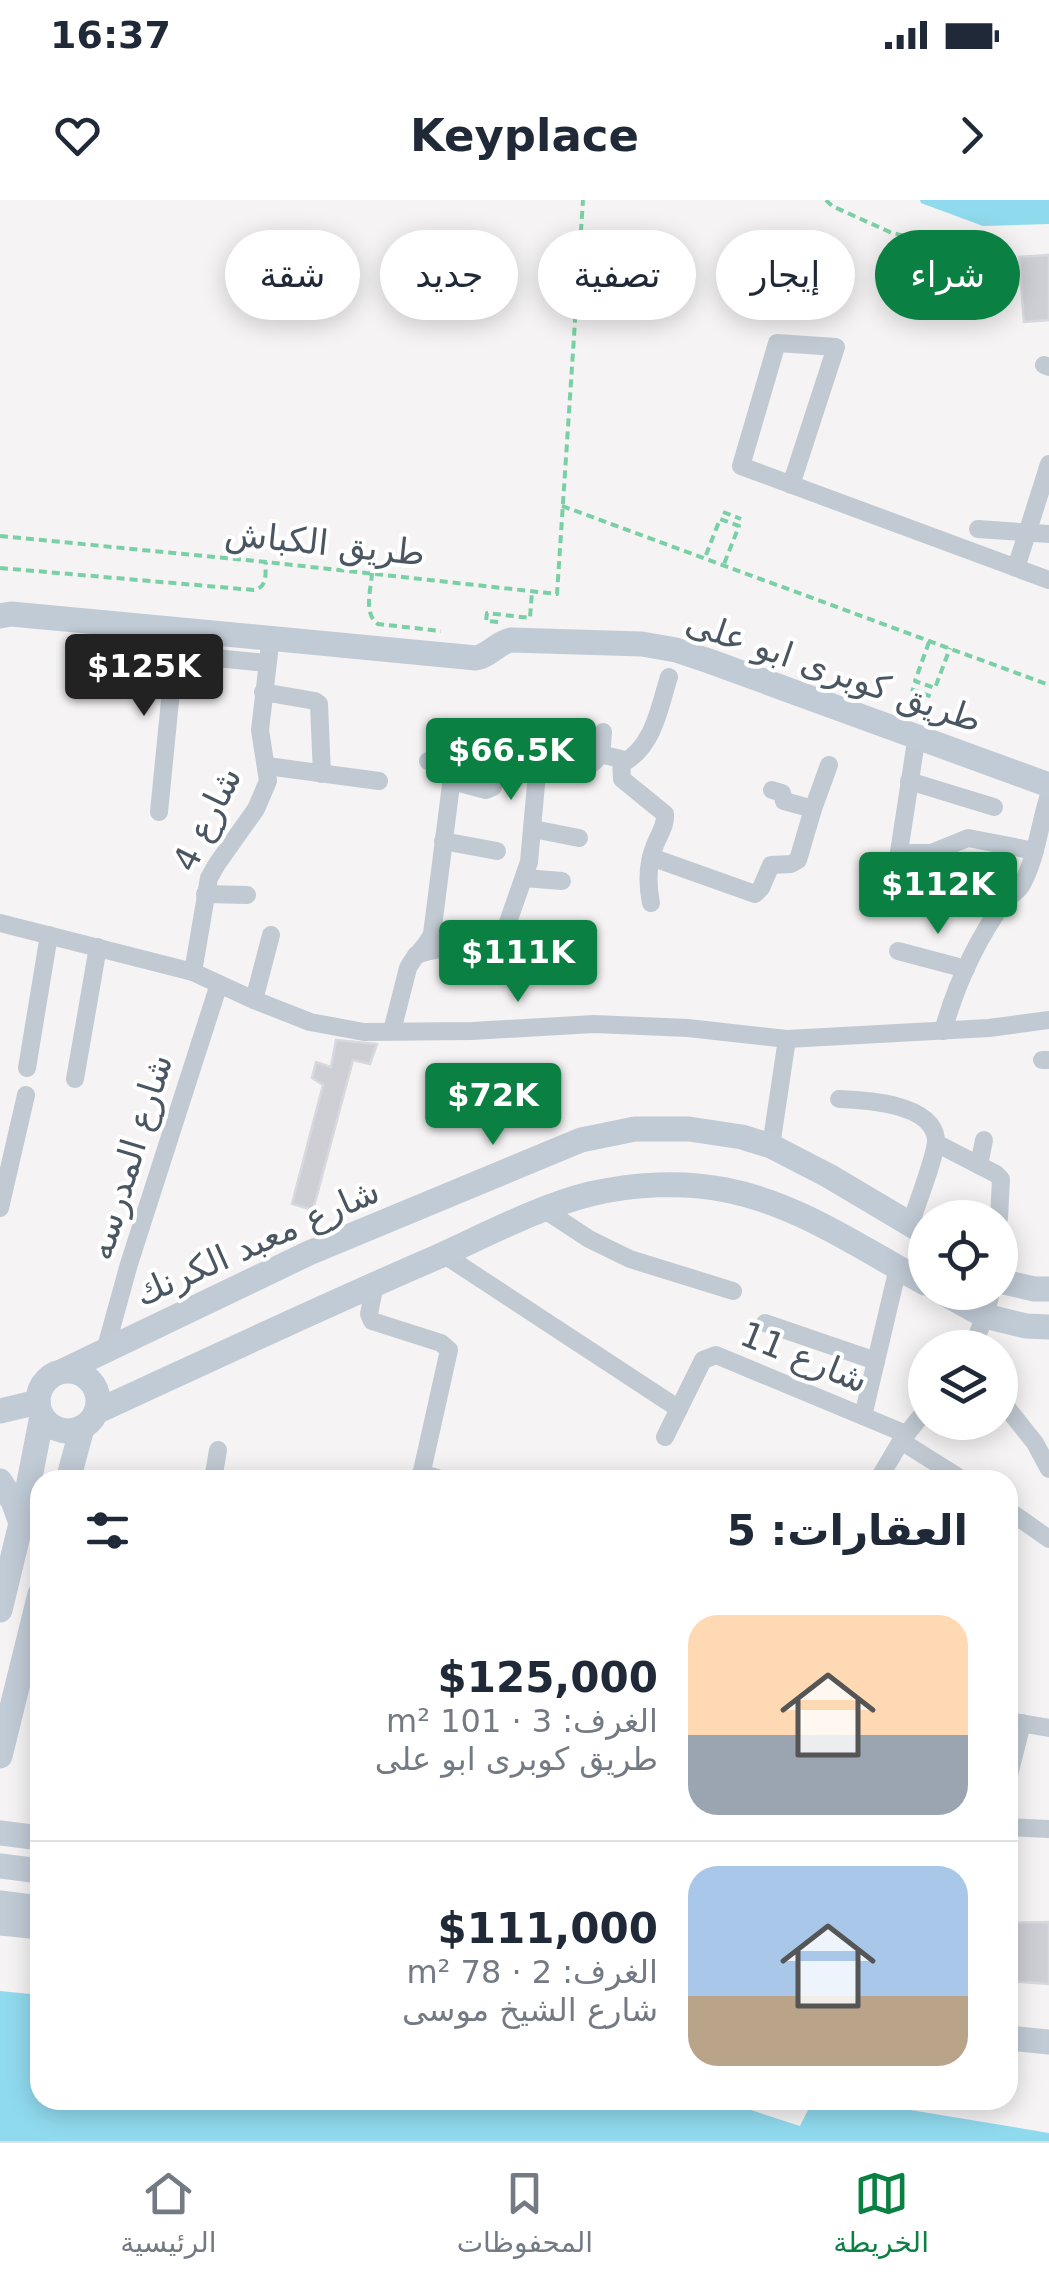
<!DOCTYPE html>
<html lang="ar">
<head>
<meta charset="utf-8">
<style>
	body { margin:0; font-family:"DejaVu Sans",Vazirmatn,sans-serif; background:#f6f6f7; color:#1f2937; direction:rtl; height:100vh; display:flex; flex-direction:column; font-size:38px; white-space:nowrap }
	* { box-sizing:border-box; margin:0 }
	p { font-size:32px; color:#747a83 }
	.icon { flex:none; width:55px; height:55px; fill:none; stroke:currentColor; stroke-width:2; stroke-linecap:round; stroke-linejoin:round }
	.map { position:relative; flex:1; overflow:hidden; direction:ltr }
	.panel { position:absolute; left:30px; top:1270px; width:988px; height:640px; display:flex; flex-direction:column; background:#fff; border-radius:30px; box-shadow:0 5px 25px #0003; direction:rtl }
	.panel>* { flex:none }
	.banner { position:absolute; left:30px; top:30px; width:990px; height:90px; direction:rtl; display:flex; gap:20px }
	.fabs { position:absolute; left:908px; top:1000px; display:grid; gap:20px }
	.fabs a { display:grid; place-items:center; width:110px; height:110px; border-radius:50%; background:#fff; box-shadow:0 5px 25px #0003; font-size:50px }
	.price { position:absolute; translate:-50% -85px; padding:0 22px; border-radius:10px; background:#0b8043; color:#fff; font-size:32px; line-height:65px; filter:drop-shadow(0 2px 5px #0008) }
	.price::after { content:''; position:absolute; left:50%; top:60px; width:30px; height:22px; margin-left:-15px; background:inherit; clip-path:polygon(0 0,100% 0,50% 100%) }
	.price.selected { background:#222; color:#fff }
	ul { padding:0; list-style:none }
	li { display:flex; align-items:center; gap:30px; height:250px; padding:0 50px }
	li+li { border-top:2px solid #e0e1e3 }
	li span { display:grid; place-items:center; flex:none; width:280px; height:200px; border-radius:30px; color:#555 }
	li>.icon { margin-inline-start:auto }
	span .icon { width:120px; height:120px; fill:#fffc; stroke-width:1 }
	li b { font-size:42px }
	h2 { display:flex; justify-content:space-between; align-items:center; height:120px; padding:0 50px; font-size:42px }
	.pill { padding:0 35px; border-radius:45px; background:#fff; box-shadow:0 5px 25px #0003; font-size:35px; line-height:90px }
	.pill.selected { background:#0b8043; color:#fff }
	.status { display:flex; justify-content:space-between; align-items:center; height:70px; padding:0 50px; background:#fff; direction:ltr }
	.status svg { height:28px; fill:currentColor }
	header { display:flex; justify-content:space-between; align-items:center; height:130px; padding:0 50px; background:#fff; font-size:45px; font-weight:800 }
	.menu { display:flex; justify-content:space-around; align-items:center; height:140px; border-top:2px solid #e0e1e3; background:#fff; font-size:28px; color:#747a83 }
	.menu a { display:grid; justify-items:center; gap:5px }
	.menu .selected { color:#0b8043 }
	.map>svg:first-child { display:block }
	.water { fill:#90daee }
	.building { fill:#cdcfd5; stroke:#d7d9de; stroke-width:2.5 }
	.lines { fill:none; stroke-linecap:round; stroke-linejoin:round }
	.path { stroke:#7ad0a6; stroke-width:4; stroke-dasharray:8 5; stroke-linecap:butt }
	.street { stroke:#c1cad2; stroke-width:18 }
	.secondary { stroke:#c1cbd6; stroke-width:25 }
	.labels { text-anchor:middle; stroke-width:8; stroke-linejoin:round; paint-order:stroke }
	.street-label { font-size:35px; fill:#4a5661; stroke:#fff }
</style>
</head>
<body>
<div class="status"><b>16:37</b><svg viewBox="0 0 49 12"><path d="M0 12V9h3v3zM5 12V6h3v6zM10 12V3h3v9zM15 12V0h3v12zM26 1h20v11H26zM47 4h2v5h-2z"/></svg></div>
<header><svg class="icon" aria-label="forward" viewBox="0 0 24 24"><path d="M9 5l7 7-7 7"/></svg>Keyplace<svg class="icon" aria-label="heart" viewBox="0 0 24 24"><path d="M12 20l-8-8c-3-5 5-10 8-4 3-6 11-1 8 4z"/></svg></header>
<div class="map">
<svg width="1049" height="1941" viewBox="0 0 1049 1941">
	<rect width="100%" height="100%" fill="#f5f3f3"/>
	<g class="water">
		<path d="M920,0H1049V24L983,26L921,3Z"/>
		<path d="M0,1791L40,1795V1900H720L800,1926L813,1900H874V1904L1049,1933V1941H0Z"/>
	</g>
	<g class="building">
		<path d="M1049,55V120L1024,122L1019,57Z"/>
		<path d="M868,679L894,686L886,716L860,709Z"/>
		<path d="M336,840L377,844L370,864L353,860L313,1010L292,1004L323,885L312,878L316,862L331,867Z"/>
		<path d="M1049,1722V1784L1008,1781V1723Z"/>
	</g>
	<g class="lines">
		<g class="path">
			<path d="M826,0L832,6L892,33L980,53"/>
			<path d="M562,306L1049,485"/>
			<path d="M723,312L741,319"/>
			<path d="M0,336L266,362L557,394L583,0"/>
			<path d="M706,355L720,319L739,326L724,364"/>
			<path d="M0,368L254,390C268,387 265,374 266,362"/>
			<path d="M372,373C371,390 363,414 378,424L441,431"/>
			<path d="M498,422L486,421L487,413L530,418L532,391"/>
			<path d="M929,442L915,481L935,488L950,448"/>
			<path d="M911,489L932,497"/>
		</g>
		<g class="street">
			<path d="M1044,165L1049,167"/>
			<path d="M791,285L836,147L777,143L741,266L1049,380"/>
			<path d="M978,329L1049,334"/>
			<path d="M1016,368L1049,264"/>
			<path d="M175,449L196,456L266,463"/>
			<path d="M263,492L315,501L319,504L322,574"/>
			<path d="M600,554L621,559L622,579L665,614C666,626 659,634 655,645C647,664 647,683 651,703"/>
			<path d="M623,563C654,546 659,508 669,477"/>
			<path d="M267,566L379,581"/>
			<path d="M499,567C523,571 583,582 599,556C603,549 602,540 603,532"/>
			<path d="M452,581L486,590L493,587L508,531"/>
			<path d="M909,581L994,607"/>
			<path d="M772,590L782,593L784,601L813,609"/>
			<path d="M159,612L177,430"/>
			<path d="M533,629L579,638"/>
			<path d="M443,641L497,651"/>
			<path d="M899,653H931L968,638L1035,651"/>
			<path d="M651,657L755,694L761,688L771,665L791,664L798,660L813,609L829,565"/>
			<path d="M897,665L917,535"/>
			<path d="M524,678L562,681"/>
			<path d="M205,694L247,695"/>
			<path d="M0,723L193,772L254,800L310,822L364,832L472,831L594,824L688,828L787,839L989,828L1049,820"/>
			<path d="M499,748L529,662L537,573"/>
			<path d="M898,751L966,769"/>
			<path d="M416,755C471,737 518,751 573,761"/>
			<path d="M193,772L209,678L217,664L256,609L268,581L260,530L271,436"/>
			<path d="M254,800L271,735"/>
			<path d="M392,831L408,768C414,755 426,748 432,734L452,577L448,571L428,561"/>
			<path d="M943,831C956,785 976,741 1004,702C1009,696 1016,693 1021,686C1037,658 1039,625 1049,595"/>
			<path d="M1042,860H1049"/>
			<path d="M27,868L49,735"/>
			<path d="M75,879L98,747"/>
			<path d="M839,899C865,900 932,903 936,939C937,953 916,1006 911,1023"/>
			<path d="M936,943L996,974L1001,979L999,1018"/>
			<path d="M771,946L787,839"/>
			<path d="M979,965L984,940"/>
			<path d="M0,1008L26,895"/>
			<path d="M545,1010L589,1039L630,1059L733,1091"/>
			<path d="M443,1054L679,1209"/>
			<path d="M375,1084L369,1114L372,1121L441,1143L449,1150L420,1280"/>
			<path d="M765,1123L876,1161"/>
			<path d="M972,1148L985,1116L991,1092"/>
			<path d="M105,1151L129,1064L219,784"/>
			<path d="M1000,1199L1035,1243L1049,1269"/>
			<path d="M863,1216L898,1068"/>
			<path d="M665,1237L703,1160L716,1155L906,1234"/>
			<path d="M901,1241L963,1280"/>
			<path d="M421,1273L444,1280"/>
			<path d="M213,1280L218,1250"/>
			<path d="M878,1280L901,1241L925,1211"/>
			<path d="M1008,1310L1049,1339"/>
			<path d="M1008,1521L1049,1528"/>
			<path d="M1008,1579L1022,1523"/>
			<path d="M1008,1627L1049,1629"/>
		</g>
		<g class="secondary">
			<path d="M0,416L11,414C166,429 321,442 476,458C489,456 497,443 511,440L642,444L676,450L709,461L1049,585"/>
			<path d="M1000,1081L1034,1089H1049"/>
			<path d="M942,1092L985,1116L1026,1126L1049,1127"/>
			<path d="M65,1170L309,1053L581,940L635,929H689L742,937L771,946L829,976L925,1033"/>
			<circle cx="68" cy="1201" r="30"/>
			<path d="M0,1211L38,1202"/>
			<path d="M96,1212C209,1160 321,1107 435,1058C484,1036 538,1007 590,994C633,984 683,981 726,990C798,1004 861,1048 925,1083"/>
			<path d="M68,1280L82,1228"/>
			<path d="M0,1281L13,1301L21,1323"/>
			<path d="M0,1410L21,1323L42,1216"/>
			<path d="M0,1556L40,1394"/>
			<path d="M0,1633L40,1638"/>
			<path d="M0,1666L40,1671"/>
			<path d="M0,1703L40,1708"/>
			<path d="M0,1723L40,1727"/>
			<path d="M1008,1838L1049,1842"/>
		</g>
	</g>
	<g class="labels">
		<g class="street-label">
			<text transform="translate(325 343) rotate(6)" y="12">طريق الكباش</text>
			<text transform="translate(834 471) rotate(19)" y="12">طريق كوبرى ابو على</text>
			<text transform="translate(207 619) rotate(-64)" y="12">شارع 4</text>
			<text transform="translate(130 957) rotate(-73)" y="12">شارع المدرسه</text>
			<text transform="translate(257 1042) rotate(-24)" y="12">شارع معبد الكرنك</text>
			<text transform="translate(804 1157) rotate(22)" y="12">شارع 11</text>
		</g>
	</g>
</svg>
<div class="fabs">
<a><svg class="icon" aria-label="locate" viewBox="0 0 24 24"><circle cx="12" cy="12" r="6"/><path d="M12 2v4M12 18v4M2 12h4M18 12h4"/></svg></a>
<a><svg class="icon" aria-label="layers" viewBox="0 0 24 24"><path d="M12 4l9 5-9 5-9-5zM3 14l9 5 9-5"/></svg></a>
</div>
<b class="price selected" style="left:144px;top:519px">$125K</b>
<b class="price" style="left:511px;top:603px">$66.5K</b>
<b class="price" style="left:938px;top:737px">$112K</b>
<b class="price" style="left:518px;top:805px">$111K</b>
<b class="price" style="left:493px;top:948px">$72K</b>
<div class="banner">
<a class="pill selected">شراء</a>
<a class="pill">إيجار</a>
<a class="pill">تصفية</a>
<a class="pill">جديد</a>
<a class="pill">شقة</a>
</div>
<section class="panel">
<h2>العقارات: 5<svg class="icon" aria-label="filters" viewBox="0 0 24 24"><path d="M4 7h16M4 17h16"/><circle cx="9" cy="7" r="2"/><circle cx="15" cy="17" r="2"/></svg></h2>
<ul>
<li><span style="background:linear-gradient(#ffd9b3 60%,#9aa5b1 0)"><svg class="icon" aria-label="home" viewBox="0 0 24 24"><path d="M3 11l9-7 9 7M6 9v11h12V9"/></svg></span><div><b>$125,000</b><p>الغرف: 3 · 101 m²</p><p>طريق كوبرى ابو على</p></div></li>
<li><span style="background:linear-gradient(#a9c7e8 65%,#b9a48a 0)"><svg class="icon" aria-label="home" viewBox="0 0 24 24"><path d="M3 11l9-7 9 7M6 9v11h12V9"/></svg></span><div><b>$111,000</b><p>الغرف: 2 · 78 m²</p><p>شارع الشيخ موسى</p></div></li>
</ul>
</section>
</div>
<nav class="menu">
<a class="selected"><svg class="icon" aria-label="map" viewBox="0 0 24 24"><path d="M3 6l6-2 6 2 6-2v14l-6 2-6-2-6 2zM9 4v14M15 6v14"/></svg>الخريطة</a>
<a><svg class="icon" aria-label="saved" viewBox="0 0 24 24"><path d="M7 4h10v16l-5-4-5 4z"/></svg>المحفوظات</a>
<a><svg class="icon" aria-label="home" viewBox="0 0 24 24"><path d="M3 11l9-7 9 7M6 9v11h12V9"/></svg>الرئيسية</a>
</nav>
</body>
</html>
